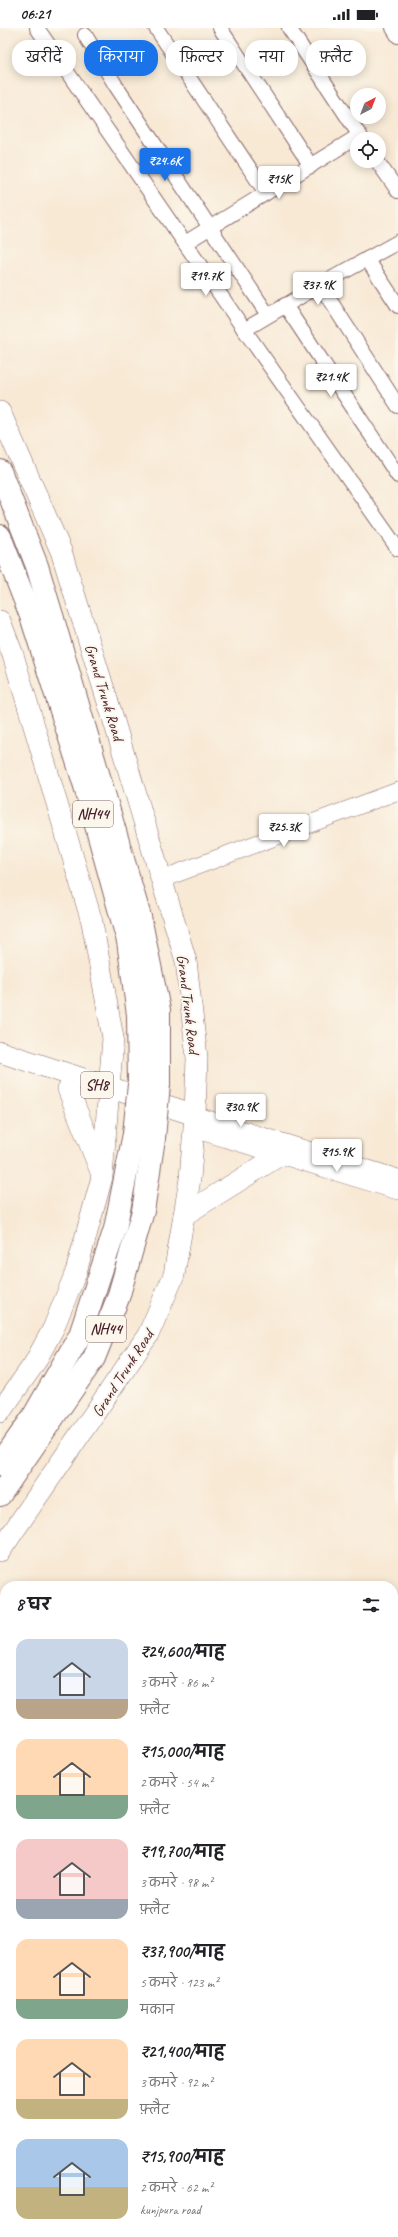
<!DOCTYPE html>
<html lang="hi">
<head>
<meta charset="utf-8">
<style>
	body { margin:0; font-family:Caveat,"Playpen Sans Deva",sans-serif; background:#f2f2f2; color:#202124; height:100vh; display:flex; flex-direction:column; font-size:15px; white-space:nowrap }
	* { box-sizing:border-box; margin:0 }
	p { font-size:13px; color:#757577 }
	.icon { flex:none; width:22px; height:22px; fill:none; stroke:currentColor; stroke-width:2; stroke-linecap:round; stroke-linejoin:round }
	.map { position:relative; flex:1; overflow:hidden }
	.sheet { position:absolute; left:0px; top:1553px; width:398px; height:656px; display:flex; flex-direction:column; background:#fff; border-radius:16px 16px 0 0; box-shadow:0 2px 10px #0003 }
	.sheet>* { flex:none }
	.guide { position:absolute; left:12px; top:12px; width:374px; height:36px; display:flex; gap:8px }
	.needle { width:26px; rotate:42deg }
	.buttons { position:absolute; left:350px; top:60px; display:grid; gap:8px }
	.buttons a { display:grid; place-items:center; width:36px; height:36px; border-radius:50%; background:#fff; box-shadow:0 2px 10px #0003; font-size:20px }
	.price { position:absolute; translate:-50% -34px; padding:0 9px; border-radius:4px; background:#fff; color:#222; font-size:13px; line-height:26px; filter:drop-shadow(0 1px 2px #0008) }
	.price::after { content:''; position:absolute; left:50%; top:24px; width:12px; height:9px; margin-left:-6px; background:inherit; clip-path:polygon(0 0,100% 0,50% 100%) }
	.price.current { background:#1a73e8; color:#fff }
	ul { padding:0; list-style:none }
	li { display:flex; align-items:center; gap:12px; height:100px; padding:0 16px }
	li span { display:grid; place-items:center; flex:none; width:112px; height:80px; border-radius:12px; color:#555 }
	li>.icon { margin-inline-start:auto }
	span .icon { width:48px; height:48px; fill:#fffc; stroke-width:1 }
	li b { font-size:17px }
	h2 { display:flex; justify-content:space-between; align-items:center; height:48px; padding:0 16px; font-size:17px }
	.chip { padding:0 14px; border-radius:16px; background:#fff; box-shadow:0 2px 10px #0003; font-size:14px; line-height:36px }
	.chip.current { background:#1a73e8; color:#fff }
	.status { display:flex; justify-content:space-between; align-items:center; height:28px; padding:0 20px; background:#fff; direction:ltr }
	.status svg { height:11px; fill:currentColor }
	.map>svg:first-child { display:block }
	.green { fill:#a0cf7d; stroke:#757754 }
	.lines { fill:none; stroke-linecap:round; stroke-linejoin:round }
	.minor-casing { stroke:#876666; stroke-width:16 }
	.tertiary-casing { stroke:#876666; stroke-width:18 }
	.primary-casing { stroke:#876666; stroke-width:22 }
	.trunk-casing { stroke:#876666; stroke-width:24 }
	.motorway-casing { stroke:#876666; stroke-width:24 }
	.minor { stroke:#fff; stroke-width:14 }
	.tertiary { stroke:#fff; stroke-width:17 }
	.primary { stroke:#fff; stroke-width:21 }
	.trunk { stroke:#fff; stroke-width:22 }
	.motorway { stroke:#fff; stroke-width:22 }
	.motorway-bridge-casing { stroke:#876666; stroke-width:24; stroke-linecap:butt }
	.motorway-bridge { stroke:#fff; stroke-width:22 }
	.labels { text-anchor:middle; stroke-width:4; stroke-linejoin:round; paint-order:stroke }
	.shield { fill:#fbf7ec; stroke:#7f6065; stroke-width:1 }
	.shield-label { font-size:15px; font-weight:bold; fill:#4a1f2b }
	.street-label { font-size:16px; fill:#4a1f2b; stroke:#fbf7ec }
</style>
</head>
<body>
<div class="status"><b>06:21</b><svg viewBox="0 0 49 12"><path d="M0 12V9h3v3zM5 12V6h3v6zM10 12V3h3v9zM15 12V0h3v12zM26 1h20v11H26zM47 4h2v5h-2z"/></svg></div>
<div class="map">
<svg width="398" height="2209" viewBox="0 0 398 2209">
	<rect width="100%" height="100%" fill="#fbf7ec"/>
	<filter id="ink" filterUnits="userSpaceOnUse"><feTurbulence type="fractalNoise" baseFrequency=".025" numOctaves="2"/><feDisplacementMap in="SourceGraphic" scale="8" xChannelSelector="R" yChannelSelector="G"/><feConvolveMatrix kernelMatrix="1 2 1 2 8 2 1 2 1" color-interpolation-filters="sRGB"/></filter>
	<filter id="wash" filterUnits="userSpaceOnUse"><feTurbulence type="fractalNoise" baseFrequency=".012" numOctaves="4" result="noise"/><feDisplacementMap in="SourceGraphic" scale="16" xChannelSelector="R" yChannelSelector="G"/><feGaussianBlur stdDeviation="0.9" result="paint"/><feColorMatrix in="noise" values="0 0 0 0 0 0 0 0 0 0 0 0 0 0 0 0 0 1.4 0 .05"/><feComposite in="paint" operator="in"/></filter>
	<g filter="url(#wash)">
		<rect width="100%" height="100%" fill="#f8e9d5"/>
		<path class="green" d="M0,1746L5,1747V1807L0,1814Z"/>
	</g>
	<g filter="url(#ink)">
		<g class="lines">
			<g class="minor-casing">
				<g id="minor">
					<path d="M37,0L250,310L398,521"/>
					<path d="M156,0L266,165"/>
					<path d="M220,0L311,138"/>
					<path d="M289,0L362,111"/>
					<path d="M393,0L398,8"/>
					<path d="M85,7L116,58L268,287"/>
					<path d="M377,133L398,163"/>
					<path d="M398,214L320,257L398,378"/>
					<path d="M185,215L360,107"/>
					<path d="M367,231L398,278"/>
					<path d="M285,277L398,448"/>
					<path d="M244,302L320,257"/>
					<path d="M393,1750L398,1749"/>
					<path d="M0,1819L5,1812"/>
					<path d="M393,1845L398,1843"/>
					<path d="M393,1949L398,1948"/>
					<path d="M0,2122L5,2115"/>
					<path d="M0,2192L5,2197"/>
					<path d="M14,2204L20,2209"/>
					<path d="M269,2204L270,2209"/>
					<path d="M383,2204L384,2209"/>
				</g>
			</g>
			<g class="tertiary-casing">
				<g id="tertiary">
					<path d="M162,851L398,763"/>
					<path d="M195,1087L398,1150"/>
					<path d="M194,1101L398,1163"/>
				</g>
			</g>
			<g class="primary-casing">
				<g id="primary">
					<path d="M0,384L61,523L112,687L186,933L197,1030L195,1087L190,1151L174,1247L148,1307L0,1523"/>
					<path d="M0,593L13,627L92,894L113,1010L102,1149L76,1244L53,1301L34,1336L0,1384"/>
					<path d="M0,1024L195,1087"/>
					<path d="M68,1061L101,1144"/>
					<path d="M184,1187L280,1127"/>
				</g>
			</g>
			<g class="trunk-casing">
				<g id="trunk">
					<path d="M0,443L37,538L53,591"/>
					<path d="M0,508L6,524"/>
				</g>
			</g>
			<g class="motorway-casing">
				<g id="motorway">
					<path d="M6,524L31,588L85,758L128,913L138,987L139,1056"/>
					<path d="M53,591L140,889L159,982V1056"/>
					<path d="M0,1436L33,1389L80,1307L115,1201L134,1106"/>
					<path d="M0,1467L94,1330L118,1270L143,1183L154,1110"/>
				</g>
			</g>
			<use href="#minor" class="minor"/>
			<use href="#tertiary" class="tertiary"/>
			<use href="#primary" class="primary"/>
			<use href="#trunk" class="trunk"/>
			<use href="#motorway" class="motorway"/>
			<g class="motorway-bridge-casing">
				<g id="motorway-bridge">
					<path d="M134,1106L139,1056"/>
					<path d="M154,1110L159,1056"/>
				</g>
			</g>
			<use href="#motorway-bridge" class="motorway-bridge"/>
		</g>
	</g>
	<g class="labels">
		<g class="shield">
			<rect x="73" y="773" width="40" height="26" rx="3"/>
			<rect x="81" y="1044" width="32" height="26" rx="3"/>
			<rect x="86" y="1288" width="40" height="26" rx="3"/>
		</g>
		<g class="shield-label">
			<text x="93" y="791">NH44</text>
			<text x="97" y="1062">SH8</text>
			<text x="106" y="1306">NH44</text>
		</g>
		<g class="street-label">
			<text transform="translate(105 664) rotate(73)" y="6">Grand Trunk Road</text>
			<text transform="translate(189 976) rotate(83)" y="6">Grand Trunk Road</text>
			<text transform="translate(122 1345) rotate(-57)" y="6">Grand Trunk Road</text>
		</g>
	</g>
</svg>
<div class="buttons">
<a><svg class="needle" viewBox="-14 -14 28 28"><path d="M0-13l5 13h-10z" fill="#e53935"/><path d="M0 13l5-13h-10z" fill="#757577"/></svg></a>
<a><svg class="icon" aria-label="locate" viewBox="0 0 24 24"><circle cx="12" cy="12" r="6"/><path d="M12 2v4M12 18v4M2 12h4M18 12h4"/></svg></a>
</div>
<b class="price current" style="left:165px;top:154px">₹24.6K</b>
<b class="price" style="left:279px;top:172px">₹15K</b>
<b class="price" style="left:206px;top:269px">₹19.7K</b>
<b class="price" style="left:318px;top:278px">₹37.9K</b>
<b class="price" style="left:331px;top:370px">₹21.4K</b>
<b class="price" style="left:284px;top:820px">₹25.3K</b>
<b class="price" style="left:241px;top:1100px">₹30.9K</b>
<b class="price" style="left:337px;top:1145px">₹15.9K</b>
<div class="guide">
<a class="chip">खरीदें</a>
<a class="chip current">किराया</a>
<a class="chip">फ़िल्टर</a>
<a class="chip">नया</a>
<a class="chip">फ़्लैट</a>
</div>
<section class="sheet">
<h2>8 घर<svg class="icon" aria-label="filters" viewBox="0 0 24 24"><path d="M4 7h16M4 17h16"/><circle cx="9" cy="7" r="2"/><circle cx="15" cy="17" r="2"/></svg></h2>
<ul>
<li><span style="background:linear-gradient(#c9d6e8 75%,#b9a48a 0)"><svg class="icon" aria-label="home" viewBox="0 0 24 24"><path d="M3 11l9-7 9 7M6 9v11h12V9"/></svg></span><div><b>₹24,600/माह</b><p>3 कमरे · 86 m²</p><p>फ़्लैट</p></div></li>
<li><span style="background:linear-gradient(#ffd9b3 70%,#7fa58c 0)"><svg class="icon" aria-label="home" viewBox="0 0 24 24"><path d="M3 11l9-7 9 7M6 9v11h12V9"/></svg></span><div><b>₹15,000/माह</b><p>2 कमरे · 54 m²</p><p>फ़्लैट</p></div></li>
<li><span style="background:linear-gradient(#f6c9c9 75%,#9aa5b1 0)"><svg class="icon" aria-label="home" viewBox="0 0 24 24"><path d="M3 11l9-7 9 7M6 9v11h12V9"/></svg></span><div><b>₹19,700/माह</b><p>3 कमरे · 98 m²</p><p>फ़्लैट</p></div></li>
<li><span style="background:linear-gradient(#ffd9b3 75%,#7fa58c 0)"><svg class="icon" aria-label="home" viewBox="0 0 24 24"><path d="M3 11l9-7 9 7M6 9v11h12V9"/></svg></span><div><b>₹37,900/माह</b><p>5 कमरे · 123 m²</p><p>मकान</p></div></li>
<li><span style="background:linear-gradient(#ffd9b3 75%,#c2b280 0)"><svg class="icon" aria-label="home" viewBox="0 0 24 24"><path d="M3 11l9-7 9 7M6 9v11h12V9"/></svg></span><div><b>₹21,400/माह</b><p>3 कमरे · 92 m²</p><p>फ़्लैट</p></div></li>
<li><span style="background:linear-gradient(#a9c7e8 60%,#c2b280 0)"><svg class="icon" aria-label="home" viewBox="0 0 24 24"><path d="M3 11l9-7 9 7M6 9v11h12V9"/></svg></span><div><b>₹15,900/माह</b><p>2 कमरे · 62 m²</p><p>kunjpura road</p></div></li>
</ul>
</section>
</div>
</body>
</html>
